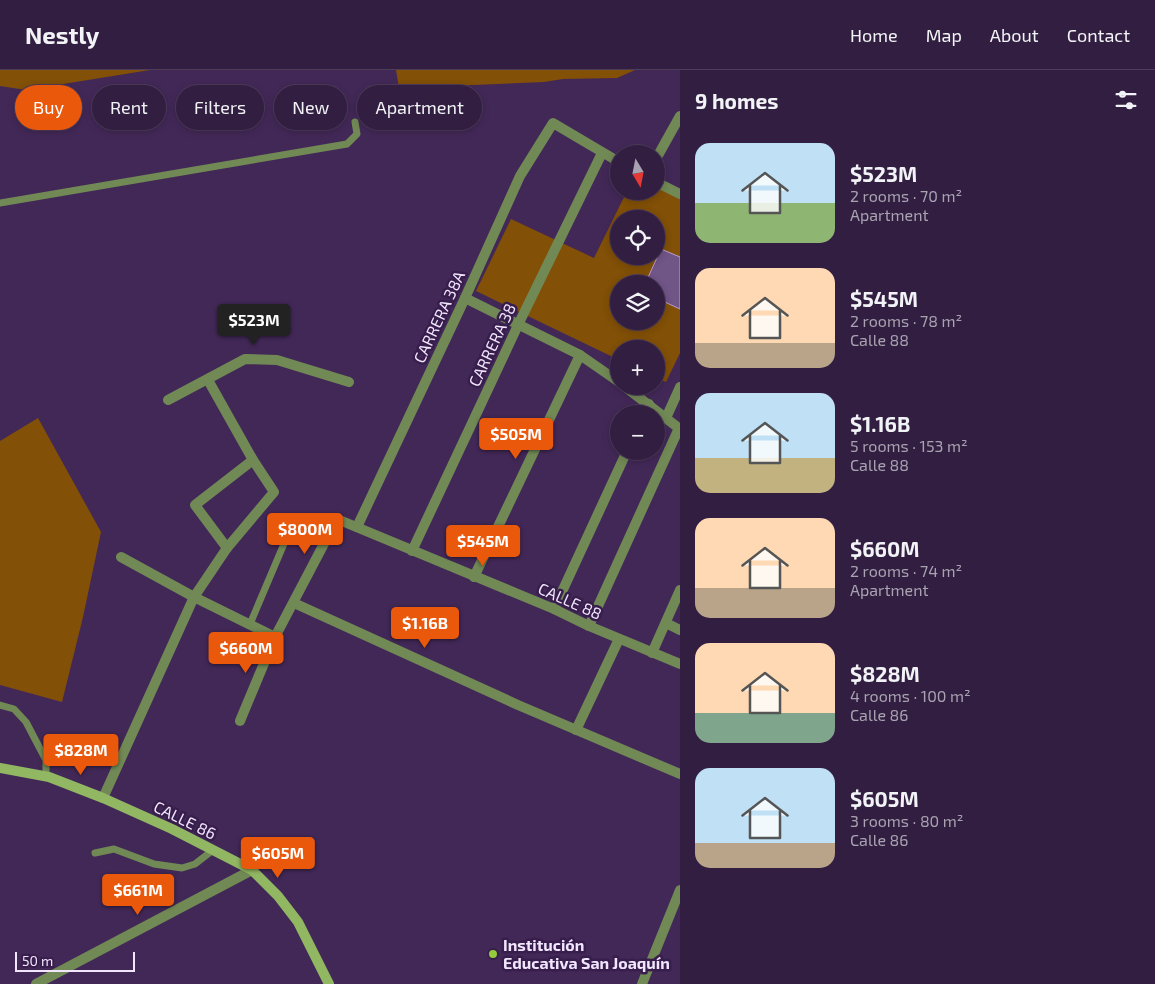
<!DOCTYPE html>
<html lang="en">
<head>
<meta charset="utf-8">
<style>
	body { margin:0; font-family:"Exo 2",sans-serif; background:#3d2b4c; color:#f1f3f6; height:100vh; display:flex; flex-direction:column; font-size:19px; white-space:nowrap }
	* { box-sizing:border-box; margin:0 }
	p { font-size:16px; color:#a8a2b1 }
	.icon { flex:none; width:28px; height:28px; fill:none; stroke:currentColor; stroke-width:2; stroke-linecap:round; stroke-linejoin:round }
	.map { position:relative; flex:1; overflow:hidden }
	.drawer { display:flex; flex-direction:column; background:#321e41; width:475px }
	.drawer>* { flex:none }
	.guide { position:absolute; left:15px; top:15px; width:475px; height:45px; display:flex; gap:10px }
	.needle { width:32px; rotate:170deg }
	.buttons { position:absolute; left:610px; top:75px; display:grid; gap:10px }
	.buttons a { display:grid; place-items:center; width:55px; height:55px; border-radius:50%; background:#321e41; box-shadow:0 2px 8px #0003,0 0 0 1px #4d3c5a; font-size:25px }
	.scale { position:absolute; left:15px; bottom:12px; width:120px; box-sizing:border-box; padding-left:5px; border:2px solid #f1e6fd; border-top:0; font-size:14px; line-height:18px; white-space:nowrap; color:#f1e6fd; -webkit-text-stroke:4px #381e4c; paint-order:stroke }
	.price { position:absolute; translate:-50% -42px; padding:0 11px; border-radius:5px; background:#ea580c; color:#fff; font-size:16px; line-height:32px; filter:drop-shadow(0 1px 2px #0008) }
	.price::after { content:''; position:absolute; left:50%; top:30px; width:15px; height:11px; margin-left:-8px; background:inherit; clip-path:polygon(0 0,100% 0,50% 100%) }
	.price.selected { background:#222; color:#fff }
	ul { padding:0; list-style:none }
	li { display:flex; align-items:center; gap:15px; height:125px; padding:0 15px }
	li span { display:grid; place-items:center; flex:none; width:140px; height:100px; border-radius:15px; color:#555 }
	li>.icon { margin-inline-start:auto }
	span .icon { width:60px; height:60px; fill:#fffc; stroke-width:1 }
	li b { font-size:21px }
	h2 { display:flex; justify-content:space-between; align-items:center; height:60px; padding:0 15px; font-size:21px }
	.tag { padding:0 18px; border-radius:22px; background:#321e41; box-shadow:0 2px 8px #0003,0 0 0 1px #4d3c5a; font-size:18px; line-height:45px }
	.tag.selected { background:#ea580c; color:#fff }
	header { display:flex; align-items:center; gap:30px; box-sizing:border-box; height:70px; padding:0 25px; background:#321e41; border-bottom:1px solid #4d3c5a }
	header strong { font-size:24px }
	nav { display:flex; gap:28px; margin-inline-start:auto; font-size:18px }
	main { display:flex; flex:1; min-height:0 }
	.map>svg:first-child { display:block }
	.green { fill:#825007; fill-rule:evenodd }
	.building { fill:#705587; stroke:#bb9ed5 }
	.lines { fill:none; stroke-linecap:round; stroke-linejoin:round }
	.lane { stroke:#718955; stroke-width:7 }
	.street { stroke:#718955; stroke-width:10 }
	.secondary { stroke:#92b762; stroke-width:10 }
	.poi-dot { fill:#95cc3b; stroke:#381e4c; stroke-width:2 }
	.labels { text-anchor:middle; stroke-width:5; stroke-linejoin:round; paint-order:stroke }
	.street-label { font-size:16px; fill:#f1e6fd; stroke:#381e4c }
	.poi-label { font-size:16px; font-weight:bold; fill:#f1e6fd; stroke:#381e4c; text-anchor:start }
</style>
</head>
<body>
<header>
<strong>Nestly</strong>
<nav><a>Home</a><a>Map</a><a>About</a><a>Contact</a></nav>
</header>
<main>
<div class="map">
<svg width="680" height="914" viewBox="0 0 680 914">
	<rect width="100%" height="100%" fill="#422857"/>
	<g class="green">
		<path d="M0,0H150L26,20L0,16Z"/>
		<path d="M396,0H635L617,8L563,9L544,12L399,18Z"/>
		<path d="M656,112L680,123V283L666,312L656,308V279H619V290L476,221L511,149L594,188L627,121H656ZM619,149H656V186H619ZM619,214H656V251H619Z"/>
		<path d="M38,348L101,462L83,547L62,632L0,615V371Z"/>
	</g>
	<path class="building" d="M661,179L680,187V239L656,228V214H645Z"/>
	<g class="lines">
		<g class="lane">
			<path d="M0,133L347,74L357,64L355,52"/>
			<path d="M250,554L289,462"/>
			<path d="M0,635L14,639L26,652L46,690V707"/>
			<path d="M95,783L114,779L154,794L182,798L195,794L213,780"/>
		</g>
		<g class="street">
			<path d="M656,89L680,46"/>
			<path d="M656,112L680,124"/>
			<path d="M465,228L580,285L619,312"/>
			<path d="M624,316L680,359"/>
			<path d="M168,330L245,289L277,290L349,312"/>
			<path d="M644,344L649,334"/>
			<path d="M666,348L680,317"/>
			<path d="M357,457L465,228L520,106L553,53L619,92"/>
			<path d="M227,478L195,435L253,390"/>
			<path d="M412,481L519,253L602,83"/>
			<path d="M121,487L194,527L275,567"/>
			<path d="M474,507L580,285"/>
			<path d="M294,533L518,635L680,704"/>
			<path d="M554,539L627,381"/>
			<path d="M666,553L680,560"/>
			<path d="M589,556L679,358"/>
			<path d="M652,583L680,520"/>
			<path d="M240,651L275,567L337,449L554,539L589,556L680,594"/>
			<path d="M576,660L619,569"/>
			<path d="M103,728L194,527L227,478L274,422L253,390L208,310"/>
			<path d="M36,914L252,800"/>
			<path d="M642,914L680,820"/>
		</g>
		<path class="secondary" d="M0,698L49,707L103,728L172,759L252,800L278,826L298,852L329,914"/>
	</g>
	<circle class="poi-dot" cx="493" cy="884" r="5"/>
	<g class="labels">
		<g class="street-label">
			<text transform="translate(439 247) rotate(-65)" y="6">CARRERA 38A</text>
			<text transform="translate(492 275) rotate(-65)" y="6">CARRERA 38</text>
			<text transform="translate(570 531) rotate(24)" y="6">CALLE 88</text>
			<text transform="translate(185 750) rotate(26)" y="6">CALLE 86</text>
		</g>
		<g class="poi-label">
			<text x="503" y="881">Institución<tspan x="503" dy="18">Educativa San Joaquín</tspan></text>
		</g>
	</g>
</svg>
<div class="buttons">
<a><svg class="needle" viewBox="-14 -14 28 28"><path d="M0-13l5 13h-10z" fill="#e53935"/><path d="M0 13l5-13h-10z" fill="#a8a2b1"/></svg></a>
<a><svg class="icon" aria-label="locate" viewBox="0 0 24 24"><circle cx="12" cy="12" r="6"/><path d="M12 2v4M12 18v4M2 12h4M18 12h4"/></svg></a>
<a><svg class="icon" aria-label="layers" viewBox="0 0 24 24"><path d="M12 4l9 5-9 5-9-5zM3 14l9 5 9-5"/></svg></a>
<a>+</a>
<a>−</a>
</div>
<div class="scale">50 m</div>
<b class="price selected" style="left:254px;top:276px">$523M</b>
<b class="price" style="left:516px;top:390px">$505M</b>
<b class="price" style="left:305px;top:485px">$800M</b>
<b class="price" style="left:483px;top:497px">$545M</b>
<b class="price" style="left:425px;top:579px">$1.16B</b>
<b class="price" style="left:246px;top:604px">$660M</b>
<b class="price" style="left:81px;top:706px">$828M</b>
<b class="price" style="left:278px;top:809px">$605M</b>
<b class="price" style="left:138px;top:846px">$661M</b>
<div class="guide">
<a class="tag selected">Buy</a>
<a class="tag">Rent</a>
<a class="tag">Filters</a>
<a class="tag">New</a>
<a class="tag">Apartment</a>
</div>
</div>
<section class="drawer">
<h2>9 homes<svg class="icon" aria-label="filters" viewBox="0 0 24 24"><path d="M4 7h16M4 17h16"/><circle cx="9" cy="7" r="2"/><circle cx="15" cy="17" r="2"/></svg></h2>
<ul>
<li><span style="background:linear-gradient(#bfe0f5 60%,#8fb573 0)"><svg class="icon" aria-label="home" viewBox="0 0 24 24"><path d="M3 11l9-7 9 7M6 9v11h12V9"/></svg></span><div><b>$523M</b><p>2 rooms · 70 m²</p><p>Apartment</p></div></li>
<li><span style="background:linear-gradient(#ffd9b3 75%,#b9a48a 0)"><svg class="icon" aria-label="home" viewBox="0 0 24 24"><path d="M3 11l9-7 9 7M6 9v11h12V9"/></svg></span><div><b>$545M</b><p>2 rooms · 78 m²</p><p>Calle 88</p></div></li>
<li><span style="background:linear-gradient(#bfe0f5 65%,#c2b280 0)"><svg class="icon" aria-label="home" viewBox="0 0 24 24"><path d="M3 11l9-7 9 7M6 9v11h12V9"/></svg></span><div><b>$1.16B</b><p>5 rooms · 153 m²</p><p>Calle 88</p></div></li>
<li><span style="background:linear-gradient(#ffd9b3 70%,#b9a48a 0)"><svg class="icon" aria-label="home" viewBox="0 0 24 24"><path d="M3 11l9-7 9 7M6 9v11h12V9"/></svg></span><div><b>$660M</b><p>2 rooms · 74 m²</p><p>Apartment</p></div></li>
<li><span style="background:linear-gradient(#ffd9b3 70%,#7fa58c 0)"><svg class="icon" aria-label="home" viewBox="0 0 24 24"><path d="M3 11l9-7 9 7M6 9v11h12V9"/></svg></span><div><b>$828M</b><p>4 rooms · 100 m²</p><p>Calle 86</p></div></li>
<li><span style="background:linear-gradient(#bfe0f5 75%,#b9a48a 0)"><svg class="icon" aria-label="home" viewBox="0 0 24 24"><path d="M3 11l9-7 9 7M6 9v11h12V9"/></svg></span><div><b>$605M</b><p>3 rooms · 80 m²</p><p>Calle 86</p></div></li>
</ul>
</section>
</main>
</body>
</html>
